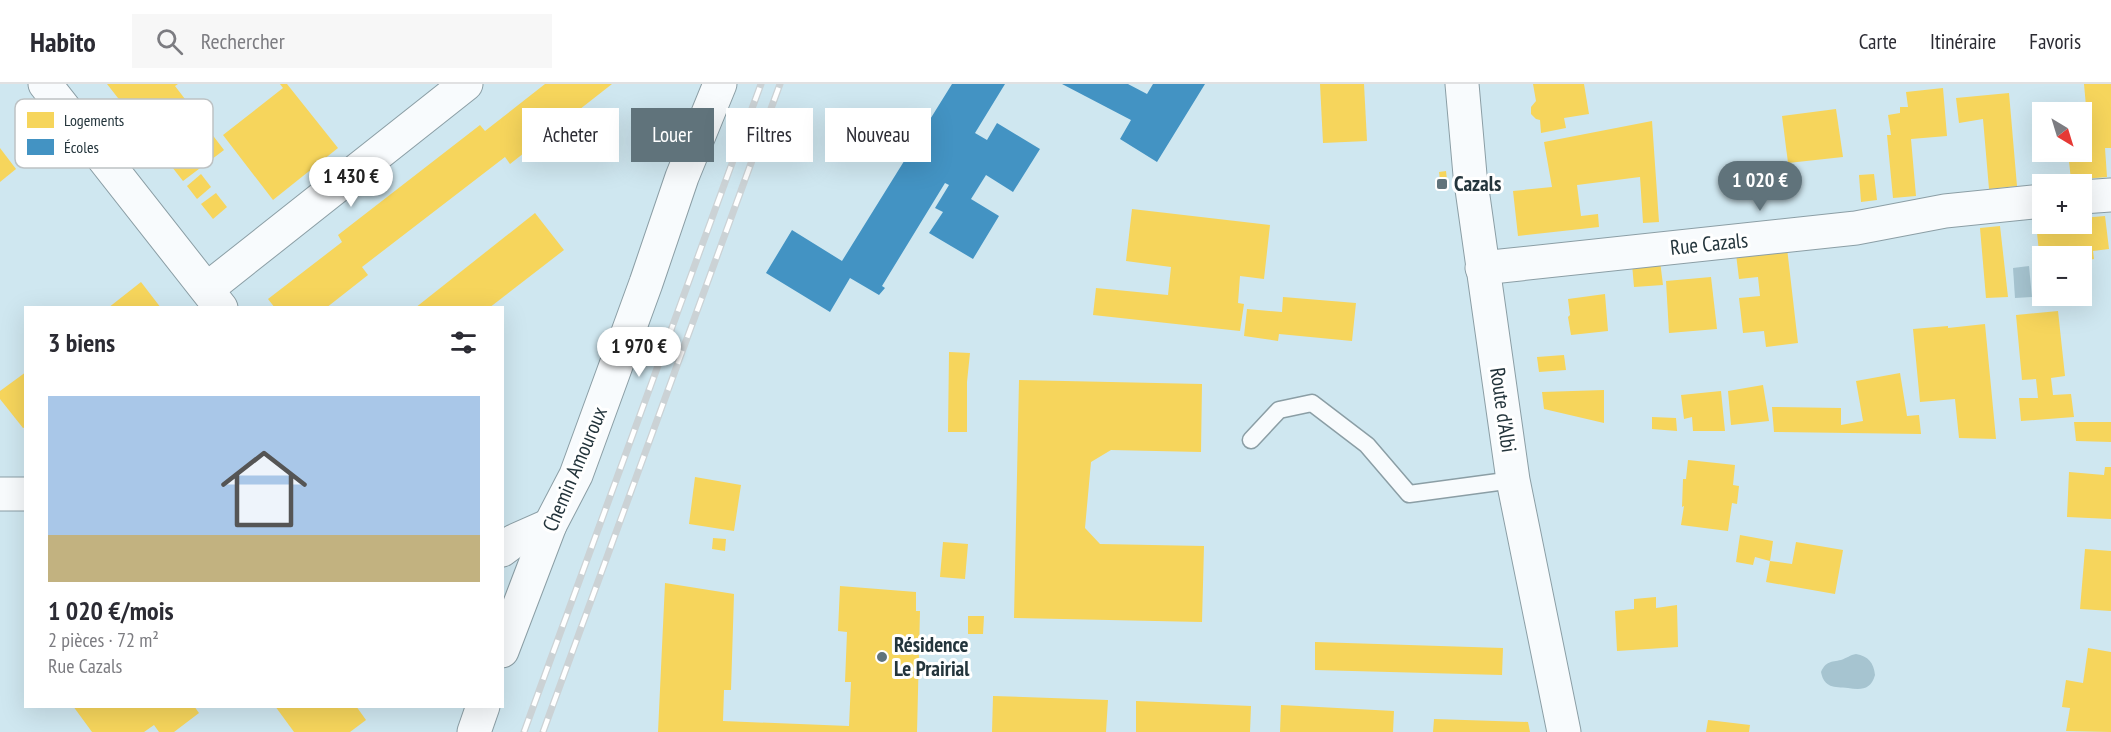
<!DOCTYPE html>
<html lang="fr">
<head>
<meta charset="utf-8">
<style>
	body { margin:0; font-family:"PT Sans Narrow",sans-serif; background:#f7f7f7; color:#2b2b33; height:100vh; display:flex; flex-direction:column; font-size:22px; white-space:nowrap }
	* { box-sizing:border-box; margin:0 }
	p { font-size:20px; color:#7c7c81 }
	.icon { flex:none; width:33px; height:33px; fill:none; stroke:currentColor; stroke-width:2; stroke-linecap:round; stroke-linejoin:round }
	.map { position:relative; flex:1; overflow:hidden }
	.drawer { position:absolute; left:24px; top:222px; width:480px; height:402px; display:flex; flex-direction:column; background:#fff; border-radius:0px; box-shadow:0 6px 24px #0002 }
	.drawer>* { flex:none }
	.top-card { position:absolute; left:522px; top:24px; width:570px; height:54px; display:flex; gap:12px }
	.needle { width:39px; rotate:142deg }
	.fabs { position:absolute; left:2032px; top:18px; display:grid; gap:12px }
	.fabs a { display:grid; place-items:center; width:60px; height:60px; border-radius:0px; background:#fff; box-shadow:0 6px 24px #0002; font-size:30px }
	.price { position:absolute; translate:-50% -51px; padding:0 14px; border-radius:21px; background:#fff; color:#222; font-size:20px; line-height:39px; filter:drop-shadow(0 2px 3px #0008) }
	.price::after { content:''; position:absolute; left:50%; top:36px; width:18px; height:14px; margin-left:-9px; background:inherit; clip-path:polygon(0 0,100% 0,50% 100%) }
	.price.current { background:#60737b; color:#fff }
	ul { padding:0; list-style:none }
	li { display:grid; align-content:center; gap:12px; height:318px; padding:0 24px }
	li span { display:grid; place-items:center; height:186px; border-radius:0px; color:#555 }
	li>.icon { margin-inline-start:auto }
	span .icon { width:108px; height:108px; fill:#fffc; stroke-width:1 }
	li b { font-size:26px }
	h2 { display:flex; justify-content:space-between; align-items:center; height:72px; padding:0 24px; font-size:26px }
	.pill { padding:0 21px; border-radius:0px; background:#fff; box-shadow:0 6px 24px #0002; font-size:21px; line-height:54px }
	.pill.current { background:#60737b; color:#fff }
	header { display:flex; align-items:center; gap:36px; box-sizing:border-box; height:84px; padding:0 30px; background:#fff; border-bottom:2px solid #e1e1e2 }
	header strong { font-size:28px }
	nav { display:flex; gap:33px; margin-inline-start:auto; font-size:21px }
	.search { width:420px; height:54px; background:#f7f7f7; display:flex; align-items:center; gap:15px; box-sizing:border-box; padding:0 21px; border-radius:0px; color:#7c7c81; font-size:22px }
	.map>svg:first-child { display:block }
	.water { fill:#a6c4d0 }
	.homes { fill:#f6d55c }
	.schools { fill:#4393c3 }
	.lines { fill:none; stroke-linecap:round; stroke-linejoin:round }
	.service-casing { stroke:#8b9ea5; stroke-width:19 }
	.minor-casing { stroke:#8b9ea5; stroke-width:35 }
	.primary-casing { stroke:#8b9ea5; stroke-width:35 }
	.service { stroke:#f8fbfd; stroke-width:16 }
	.minor { stroke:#f8fbfd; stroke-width:33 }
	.primary { stroke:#f8fbfd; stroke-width:33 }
	.rail-casing { stroke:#cbd2d5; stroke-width:7 }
	.rail { stroke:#fff; stroke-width:4.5; stroke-dasharray:14; stroke-linecap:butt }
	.poi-dot { fill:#60737b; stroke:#fff; stroke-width:2 }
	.labels { text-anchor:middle; stroke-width:6; stroke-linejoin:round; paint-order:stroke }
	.poi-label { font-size:21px; font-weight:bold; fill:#24353c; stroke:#fff; text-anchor:start }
	.street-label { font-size:21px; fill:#24353c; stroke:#fff }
	.key { fill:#fff; stroke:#bdc2c4; stroke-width:1.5 }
	.key-label { font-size:16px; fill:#24353c }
</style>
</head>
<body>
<header>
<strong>Habito</strong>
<div class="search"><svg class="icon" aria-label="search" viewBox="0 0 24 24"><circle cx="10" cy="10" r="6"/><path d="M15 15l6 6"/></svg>Rechercher</div>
<nav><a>Carte</a><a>Itinéraire</a><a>Favoris</a></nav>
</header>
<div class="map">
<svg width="2111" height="648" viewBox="0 0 2111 648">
	<rect width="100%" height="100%" fill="#cfe7f0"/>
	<g class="water">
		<path d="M2029,182L2032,213L2015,214L2013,184Z"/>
		<path d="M1856,570C1868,572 1874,579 1875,591C1871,606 1861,606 1848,604C1834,603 1824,604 1821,588C1826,577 1831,578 1841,576C1847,574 1850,571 1856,570Z"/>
	</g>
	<g class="homes">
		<path d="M107,0H178L175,2L224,66L183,97Z"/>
		<path d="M280,0H287L338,64L273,116L223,51L283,4Z"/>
		<path d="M545,0H612L510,80L505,73L362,183L368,191L326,224H275L268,215L342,158L338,151L480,41L485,47Z"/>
		<path d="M1320,0H1364L1367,57L1323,59Z"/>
		<path d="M1533,0H1584L1589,30L1564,34L1566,44L1541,49L1540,36L1536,35L1531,30V23L1536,17Z"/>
		<path d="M2084,0H2111V64H2105L2107,93L2071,96L2068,68H2082V28H2070L2069,24L2086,22Z"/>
		<path d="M1943,4L1947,52L1911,55L1916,112L1893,114L1887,51H1891L1888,31L1900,29V23H1908L1906,8Z"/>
		<path d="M2009,9L2017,102L1989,105L1983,35L1959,39L1956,14Z"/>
		<path d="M1836,25L1843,73L1788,79L1782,32Z"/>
		<path d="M1652,37L1659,138L1643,139L1640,93L1577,101L1581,132L1598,130L1599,143L1518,152L1513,107L1552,103L1544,58Z"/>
		<path d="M0,64L16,85L0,98Z"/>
		<path d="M1446,87L1448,105H1441L1439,88Z"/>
		<path d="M201,90L211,103L197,115L187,102Z"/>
		<path d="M1874,90L1877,116L1861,118L1859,91Z"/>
		<path d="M216,109L227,123L213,135L201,120Z"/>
		<path d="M1132,125L1270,141L1264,195L1240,192L1238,219L1244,220L1240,247L1093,231L1096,204L1168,211L1171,183L1126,177Z"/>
		<path d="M535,129L564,166L489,224H415Z"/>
		<path d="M2105,132L2109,165L2093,167L2094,175L2082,177V172H2043V178H2040L2036,139L2082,140V134Z"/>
		<path d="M2000,142L2008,213L1986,214L1980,144Z"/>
		<path d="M1787,164L1798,259L1766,263L1764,247L1743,249L1739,214L1760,212L1758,193L1739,195L1736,170Z"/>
		<path d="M1660,177L1663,201L1634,203L1632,180Z"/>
		<path d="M1711,193L1717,245L1669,249L1666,197Z"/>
		<path d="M141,198L161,224H108Z"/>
		<path d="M1605,210L1608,247L1571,251L1568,233L1570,231L1568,215Z"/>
		<path d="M1283,213L1356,219L1352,257L1279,250L1278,257L1244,252L1247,225L1282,228Z"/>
		<path d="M2058,227L2065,292L2051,294L2053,311L2071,310L2074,333L2021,337L2019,314H2038L2036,295L2022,296L2016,231Z"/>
		<path d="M1985,240L1996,355L1959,354L1955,315L1920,318L1913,245L1948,242V244Z"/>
		<path d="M949,268L970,269L967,298V348H948Z"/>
		<path d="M1564,271L1566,286L1539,288L1537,273Z"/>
		<path d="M26,288V343L23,344L0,315V307Z"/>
		<path d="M1900,289L1907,332L1919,331L1921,350L1774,348L1772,323L1841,324V341L1863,337L1856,297Z"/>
		<path d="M1019,296L1202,300L1201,368L1111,366L1091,378L1085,444L1100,460L1204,462L1202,538L1014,534Z"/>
		<path d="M1763,301L1769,337L1731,341L1728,307Z"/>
		<path d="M1604,306V339L1544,325L1542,308Z"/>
		<path d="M1721,307L1725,347H1693L1692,333L1684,335L1681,311Z"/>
		<path d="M1652,333L1676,334L1677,347L1652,345Z"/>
		<path d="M2074,338H2111V358L2076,357Z"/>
		<path d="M1688,376L1735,381L1733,401L1739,402L1737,420L1732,419L1728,447L1681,441L1684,422L1682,423L1683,395H1686Z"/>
		<path d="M2105,383H2111V435L2067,433L2069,388L2104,391Z"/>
		<path d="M695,393L741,401L734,447L689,440Z"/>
		<path d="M1740,451L1773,457L1770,477L1755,473L1753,481L1736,478Z"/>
		<path d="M713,454L726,455L725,467L712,465Z"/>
		<path d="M943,458L968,460L965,495L940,493Z"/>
		<path d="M1796,458L1843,466L1835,510L1766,498L1770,477L1792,480Z"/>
		<path d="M2085,465L2111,467V527L2080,525Z"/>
		<path d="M665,499L734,510L731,606H724L723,637L849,642L851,598H845L847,548L838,547L840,502L916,508V527H920L917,648H658Z"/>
		<path d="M1656,513V524L1677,521L1678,563L1617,567L1615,527L1634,525V515Z"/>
		<path d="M968,532H984L983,550H968Z"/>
		<path d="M1315,558L1503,564L1502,591L1315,586Z"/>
		<path d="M2088,564L2111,568V648L2066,647L2070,624L2062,623L2066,596L2083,599Z"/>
		<path d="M993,612L1108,616L1106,648H992Z"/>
		<path d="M1136,617L1251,622L1250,648H1136Z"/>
		<path d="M1281,621L1394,627L1393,648H1280Z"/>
		<path d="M73,622H194L199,629L174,648H159L154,641L144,648H92Z"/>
		<path d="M275,622H356L366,636L350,648H294Z"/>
		<path d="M1434,635L1528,638L1530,648H1433Z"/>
		<path d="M1708,636L1750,641L1749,648H1706Z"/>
	</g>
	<g class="schools">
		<path d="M952,0H1005L975,49L987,56L997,39L1040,65L1013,108L986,91L971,115L999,132L973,175L929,149L943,128L935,124L949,101L945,99L882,202L885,204L879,211L850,194L830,228L766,189L792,146L842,177Z"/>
		<path d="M1062,0H1128L1147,10L1153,0H1205L1157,78L1120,55L1131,36Z"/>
	</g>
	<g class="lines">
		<g class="service-casing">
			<path id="service" d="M1251,356L1279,326L1312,319L1367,361L1409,410L1513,396"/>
		</g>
		<g class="minor-casing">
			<g id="minor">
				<path d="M45,0L221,224"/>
				<path d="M2082,113L2111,111"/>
				<path d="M1482,184L1856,144L1945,127L2043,117"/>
				<path d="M207,205L466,0"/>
				<path d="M0,410H26"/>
				<path d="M502,466L514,457L550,441"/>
				<path d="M502,567L550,441L576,391L646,199L682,93L720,0"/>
				<path d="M474,648L483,622"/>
			</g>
		</g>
		<g class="primary-casing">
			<path id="primary" d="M1462,0L1470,91L1513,396L1564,648"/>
		</g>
		<use href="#service" class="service"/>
		<use href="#minor" class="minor"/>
		<use href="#primary" class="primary"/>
		<g class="rail-casing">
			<g id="rail">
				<path d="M524,648L761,0"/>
				<path d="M543,648L780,0"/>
			</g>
		</g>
		<use href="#rail" class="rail"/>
	</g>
	<g class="poi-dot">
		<rect x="1436" y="94" width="12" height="12" rx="3"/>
		<circle cx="882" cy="573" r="6"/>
	</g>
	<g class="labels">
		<g class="poi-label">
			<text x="1454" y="107">Cazals</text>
			<text x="894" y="568">Résidence<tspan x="894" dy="24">Le Prairial</tspan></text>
		</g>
		<g class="street-label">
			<text transform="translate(1709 160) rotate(-6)" y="7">Rue Cazals</text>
			<text transform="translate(1503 326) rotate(82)" y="7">Route d'Albi</text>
			<text transform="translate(575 385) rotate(-67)" y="7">Chemin Amouroux</text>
		</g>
	</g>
	<rect x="15" y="15" width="198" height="69" rx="9" class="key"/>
	<rect x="27" y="28" width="27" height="16" fill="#f6d55c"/>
	<rect x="27" y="55" width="27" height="16" fill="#4393c3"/>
	<g class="key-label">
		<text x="64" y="42">Logements</text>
		<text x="64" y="69">Écoles</text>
	</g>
</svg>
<div class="fabs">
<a><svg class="needle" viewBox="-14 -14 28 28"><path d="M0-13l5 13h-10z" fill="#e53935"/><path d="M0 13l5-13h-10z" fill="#7c7c81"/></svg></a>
<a>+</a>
<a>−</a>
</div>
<b class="price" style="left:351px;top:124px">1 430 €</b>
<b class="price current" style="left:1760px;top:128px">1 020 €</b>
<b class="price" style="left:639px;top:294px">1 970 €</b>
<div class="top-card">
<a class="pill">Acheter</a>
<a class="pill current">Louer</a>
<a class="pill">Filtres</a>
<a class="pill">Nouveau</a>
</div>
<section class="drawer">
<h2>3 biens<svg class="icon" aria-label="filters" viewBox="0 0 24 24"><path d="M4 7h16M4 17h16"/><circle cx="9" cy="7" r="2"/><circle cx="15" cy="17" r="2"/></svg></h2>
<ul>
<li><span style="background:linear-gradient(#a9c7e8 75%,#c2b280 0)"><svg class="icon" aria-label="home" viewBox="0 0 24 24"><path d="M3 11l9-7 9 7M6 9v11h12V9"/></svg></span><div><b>1 020 €/mois</b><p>2 pièces · 72 m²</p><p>Rue Cazals</p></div></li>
</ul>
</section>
</div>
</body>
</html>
